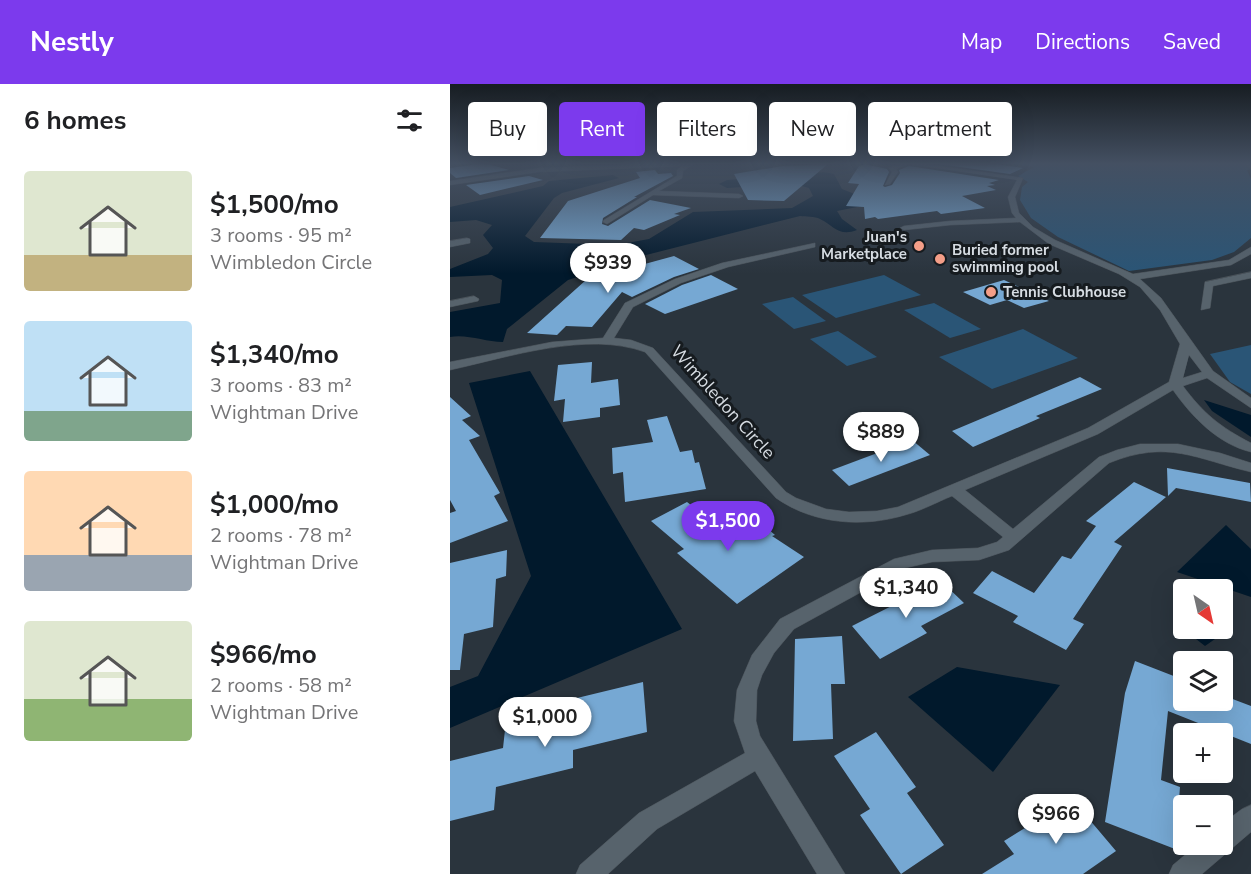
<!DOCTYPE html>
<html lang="en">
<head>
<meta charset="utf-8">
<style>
	body { margin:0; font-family:"Nunito Sans",sans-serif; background:#f2f2f2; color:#202124; height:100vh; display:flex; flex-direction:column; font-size:22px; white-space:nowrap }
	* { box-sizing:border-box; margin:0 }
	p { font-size:20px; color:#757577 }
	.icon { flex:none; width:33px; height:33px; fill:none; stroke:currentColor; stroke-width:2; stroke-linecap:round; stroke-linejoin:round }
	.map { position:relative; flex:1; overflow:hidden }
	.side { display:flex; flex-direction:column; background:#fff; width:450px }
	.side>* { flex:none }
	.hud { position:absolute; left:18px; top:18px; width:570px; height:54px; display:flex; gap:12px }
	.needle { width:39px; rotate:146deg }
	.tools { position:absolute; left:723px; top:495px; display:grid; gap:12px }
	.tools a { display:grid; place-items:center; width:60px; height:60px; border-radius:6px; background:#fff; box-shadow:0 6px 24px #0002; font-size:30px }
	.price { position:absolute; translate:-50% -51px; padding:0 14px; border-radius:21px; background:#fff; color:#222; font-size:20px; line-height:39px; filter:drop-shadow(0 2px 3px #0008) }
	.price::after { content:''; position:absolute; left:50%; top:36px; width:18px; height:14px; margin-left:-9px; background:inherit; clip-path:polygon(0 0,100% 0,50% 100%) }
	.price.selected { background:#7c3aed; color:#fff }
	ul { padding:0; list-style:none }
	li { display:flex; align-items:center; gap:18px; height:150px; padding:0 24px }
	li span { display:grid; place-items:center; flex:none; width:168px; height:120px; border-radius:6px; color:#555 }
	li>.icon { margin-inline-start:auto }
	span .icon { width:72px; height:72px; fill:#fffc; stroke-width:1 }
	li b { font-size:26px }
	h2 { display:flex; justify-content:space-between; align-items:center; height:72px; padding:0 24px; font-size:26px }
	.pill { padding:0 21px; border-radius:6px; background:#fff; box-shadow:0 6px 24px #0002; font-size:21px; line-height:54px }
	.pill.selected { background:#7c3aed; color:#fff }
	header { display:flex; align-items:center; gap:36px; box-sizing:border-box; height:84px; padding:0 30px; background:#7c3aed; color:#fff }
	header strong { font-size:28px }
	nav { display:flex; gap:33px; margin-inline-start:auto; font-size:21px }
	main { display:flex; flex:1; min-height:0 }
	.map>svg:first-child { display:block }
	.green { fill:#2a5576 }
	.water { fill:#01192c }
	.building { fill:#76a8d3 }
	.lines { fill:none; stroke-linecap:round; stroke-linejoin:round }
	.street-casing { stroke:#495158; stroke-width:1 }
	.street { fill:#57636c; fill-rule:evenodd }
	.poi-dot { fill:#f49e88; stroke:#161b1f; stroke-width:2 }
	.labels { text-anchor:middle; stroke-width:6; stroke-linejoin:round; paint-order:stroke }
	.far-poi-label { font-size:15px; font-weight:bold; fill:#d6dce2; stroke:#161b1f; text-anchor:start }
	.street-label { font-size:18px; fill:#d6dce2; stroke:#161b1f }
</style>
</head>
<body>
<header>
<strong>Nestly</strong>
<nav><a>Map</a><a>Directions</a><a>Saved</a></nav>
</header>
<main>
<section class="side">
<h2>6 homes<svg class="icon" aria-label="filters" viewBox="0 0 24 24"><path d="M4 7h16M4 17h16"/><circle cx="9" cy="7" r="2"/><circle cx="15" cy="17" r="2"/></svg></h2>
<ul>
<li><span style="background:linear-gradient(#dfe7d0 70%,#c2b280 0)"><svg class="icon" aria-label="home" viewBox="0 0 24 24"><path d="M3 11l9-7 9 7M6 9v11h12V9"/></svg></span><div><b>$1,500/mo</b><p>3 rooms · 95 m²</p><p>Wimbledon Circle</p></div></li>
<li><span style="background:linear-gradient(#bfe0f5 75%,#7fa58c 0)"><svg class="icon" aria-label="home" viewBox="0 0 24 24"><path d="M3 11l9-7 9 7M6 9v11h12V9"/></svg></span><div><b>$1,340/mo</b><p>3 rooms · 83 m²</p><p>Wightman Drive</p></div></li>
<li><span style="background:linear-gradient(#ffd9b3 70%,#9aa5b1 0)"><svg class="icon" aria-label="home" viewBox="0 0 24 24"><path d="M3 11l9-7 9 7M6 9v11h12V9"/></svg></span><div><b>$1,000/mo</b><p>2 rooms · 78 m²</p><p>Wightman Drive</p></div></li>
<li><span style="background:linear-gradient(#dfe7d0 65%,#8fb573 0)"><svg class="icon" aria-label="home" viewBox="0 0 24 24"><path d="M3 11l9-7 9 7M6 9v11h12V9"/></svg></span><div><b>$966/mo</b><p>2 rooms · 58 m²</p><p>Wightman Drive</p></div></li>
</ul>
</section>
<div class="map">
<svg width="801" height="790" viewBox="0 0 801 790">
	<rect width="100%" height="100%" fill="#2a343d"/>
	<g class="green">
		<path d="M566,80H801V85L797,86L801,95V154L784,168L762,176L679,187L608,153L581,134L570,116L572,103L578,98L568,92L584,83Z"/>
		<path d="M434,191L471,211L386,234L352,211Z"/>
		<path d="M343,213L376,237L344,245L312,220Z"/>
		<path d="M484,219L531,245L500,254L454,226Z"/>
		<path d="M573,245L628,274L542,305L489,273Z"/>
		<path d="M388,247L427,273L397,282L360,255Z"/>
		<path d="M801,261V310L780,298L760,270Z"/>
	</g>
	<g class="water">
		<path d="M374,88L384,90L392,105L407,111L516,110L511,113L412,122L387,127L392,135L407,146C389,153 384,142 370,135C365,132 356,133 350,132L196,171L118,196L57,245L53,258C35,258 18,250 0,253V228L50,219L52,196L42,191L0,193V185L38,170L43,164L33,151L42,141L26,136L0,138V123L93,102L99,97L163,91L169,94L112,109L104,114L75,152L84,158L166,161L199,155L243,128L342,124L363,112L359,104L345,100L277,104L269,100L277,96Z"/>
		<path d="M80,287L232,545L0,644V603L28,592L81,492L19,299Z"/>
		<path d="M754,316L801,331V353L762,327Z"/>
		<path d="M776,441L801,465V513L727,488Z"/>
		<path d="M743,544L770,545L775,548L755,562L737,548Z"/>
		<path d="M507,583L610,601L543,688L458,613Z"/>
	</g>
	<g class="building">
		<path d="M28,80H38L59,86L6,94L0,89V84Z"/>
		<path d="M378,80L334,117L298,116L284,90L333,82Z"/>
		<path d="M415,80L437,85L439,88L433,102L435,103L442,101L450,89L449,86L459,82L549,96L539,99L545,101L537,102L546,106L512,112L535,124L491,130L487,127L428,135L425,133L415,135L414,123L396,122L409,100L398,99L409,82Z"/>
		<path d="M489,80H546L573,84L560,90Z"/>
		<path d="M205,86L208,90L221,89L223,92L184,113H187L153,134L152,140L158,142L200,116L241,124L224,130L230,131L194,146L184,144L171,156L90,154L118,117L190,94L186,88Z"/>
		<path d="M79,92L93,96L30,111L16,101Z"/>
		<path d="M224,172L249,185L224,193L182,213L172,208L142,243L116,242L107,251L77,249L136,196Z"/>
		<path d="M261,191L288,205L215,230L195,220L232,201Z"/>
		<path d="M554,196L599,217L574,224L557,216L540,221L513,208Z"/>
		<path d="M142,278L141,299L168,295L170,321L150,324V333L113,338L115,315L104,317L108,281Z"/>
		<path d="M630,293L652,305L586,332L590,334L523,363L502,347Z"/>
		<path d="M0,313L21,332L12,336L30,352L19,356L50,409L44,412L58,437L0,459V429L6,427L0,416Z"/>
		<path d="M217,332L230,368L242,366L245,379L249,378L256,405L175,418L173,388L163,390L162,364L203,358L197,336Z"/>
		<path d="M462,356L480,371L399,402L382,386Z"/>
		<path d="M717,384L800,399L801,418L726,404L718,412Z"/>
		<path d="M684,398L716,413L664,458L672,462L623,535L634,540L616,566L563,538L568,532L523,509L542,487L584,509L612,472L621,475L646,442L636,437Z"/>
		<path d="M237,418L282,452L310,438L325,451L322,452L354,473L287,520L227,469L234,465L201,437Z"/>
		<path d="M57,466L56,492L46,495L43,543L14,550L10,586H0V479Z"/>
		<path d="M491,497L514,519L471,542L477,549L430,575L402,542Z"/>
		<path d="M392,552L395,600H381L383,655L343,657L345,555Z"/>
		<path d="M685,577L734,596V616H772V611L801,622V660L718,627L711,696L730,703L725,765L655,738L675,609Z"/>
		<path d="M193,598L197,648L123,666V684L46,703L44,726L0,737V677L53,664L55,646L127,628V614Z"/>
		<path d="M426,648L466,703L457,709L494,761L451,790L410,731L420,725L384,672Z"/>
		<path d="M622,715L666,767L633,790H532L564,770L554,757Z"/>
	</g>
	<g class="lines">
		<g class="street-casing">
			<g id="street">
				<path d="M192,80H244L233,87L232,94L209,107L289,110L293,112L289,114L203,111L157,140L153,138L154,136L227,92V86L232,82L88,88L0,101V97L88,84Z"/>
				<path d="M449,80H458L446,85L448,88L440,100L435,101L442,88L439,84Z"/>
				<path d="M460,80H475L573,94L565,113L569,129L583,143L605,156L683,190L779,176L801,163V170L781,181L690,195L711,214L763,287L801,314V324L757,294L733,302C753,329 770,343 801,359V368C768,360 742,333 723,306L648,350L515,406L563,445L649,373L667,366L690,360H728L770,369L801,379V388C746,375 718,355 659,379L559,466L529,476L482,478L455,484L344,545L324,569L312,591L307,606L306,637L310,652L395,790H367L305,687L207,745L158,790H126L130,781L189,729L295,669L284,637L287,606L302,571L330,535L444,475L482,466L528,464L547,458L553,453L502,412C487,418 471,427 455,431C412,444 363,440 326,414L195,268C137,247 59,273 0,286V278L102,258L153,254L175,219L225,195L272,179L365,159V163L278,183L231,199L183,223L164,254L181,256L203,264L336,408L346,414L376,425L399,428L427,427L448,423L638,344L719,298L730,260L710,226L690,203L669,190L599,160L570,138L500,141L454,146L450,144L454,142L500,137L566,134L562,129L558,113L567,96ZM739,271L752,288L733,294Z"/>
				<path d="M794,80H801V85Z"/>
				<path d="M17,154L20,155V159L0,163V157Z"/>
				<path d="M801,188V194L763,202L760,224L751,226L755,198Z"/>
				<path d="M24,212L29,215L28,217L0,223V217Z"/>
				<path d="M801,721V748L752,790H719L723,781L748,760H772V740L792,725Z"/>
			</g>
		</g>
		<use href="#street" class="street"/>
	</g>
	<linearGradient id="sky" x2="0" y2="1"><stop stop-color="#171d22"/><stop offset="0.42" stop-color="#445062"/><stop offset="1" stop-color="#445062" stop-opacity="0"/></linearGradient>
	<rect width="801" height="190" fill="url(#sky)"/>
	<g class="poi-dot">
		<circle cx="469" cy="162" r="6"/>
		<circle cx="490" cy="175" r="6"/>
		<circle cx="541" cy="208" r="6"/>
	</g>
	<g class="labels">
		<g class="far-poi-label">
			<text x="457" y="158" text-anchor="end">Juan's<tspan x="457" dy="17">Marketplace</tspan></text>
			<text x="502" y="171">Buried former<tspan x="502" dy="17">swimming pool</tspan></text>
			<text x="553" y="213">Tennis Clubhouse</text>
		</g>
		<g class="street-label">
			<text transform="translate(273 318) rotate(48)" y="6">Wimbledon Circle</text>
		</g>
	</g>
</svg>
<div class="tools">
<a><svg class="needle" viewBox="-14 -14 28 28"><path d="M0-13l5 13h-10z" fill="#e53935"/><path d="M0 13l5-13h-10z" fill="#757577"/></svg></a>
<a><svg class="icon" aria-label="layers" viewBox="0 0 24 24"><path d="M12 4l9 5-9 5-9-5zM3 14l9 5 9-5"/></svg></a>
<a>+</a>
<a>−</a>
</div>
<b class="price" style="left:158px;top:210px">$939</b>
<b class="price" style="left:431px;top:379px">$889</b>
<b class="price selected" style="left:278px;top:468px">$1,500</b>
<b class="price" style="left:456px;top:535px">$1,340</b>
<b class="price" style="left:95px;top:664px">$1,000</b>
<b class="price" style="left:606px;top:761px">$966</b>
<div class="hud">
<a class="pill">Buy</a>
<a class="pill selected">Rent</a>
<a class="pill">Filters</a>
<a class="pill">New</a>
<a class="pill">Apartment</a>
</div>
</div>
</main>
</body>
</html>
